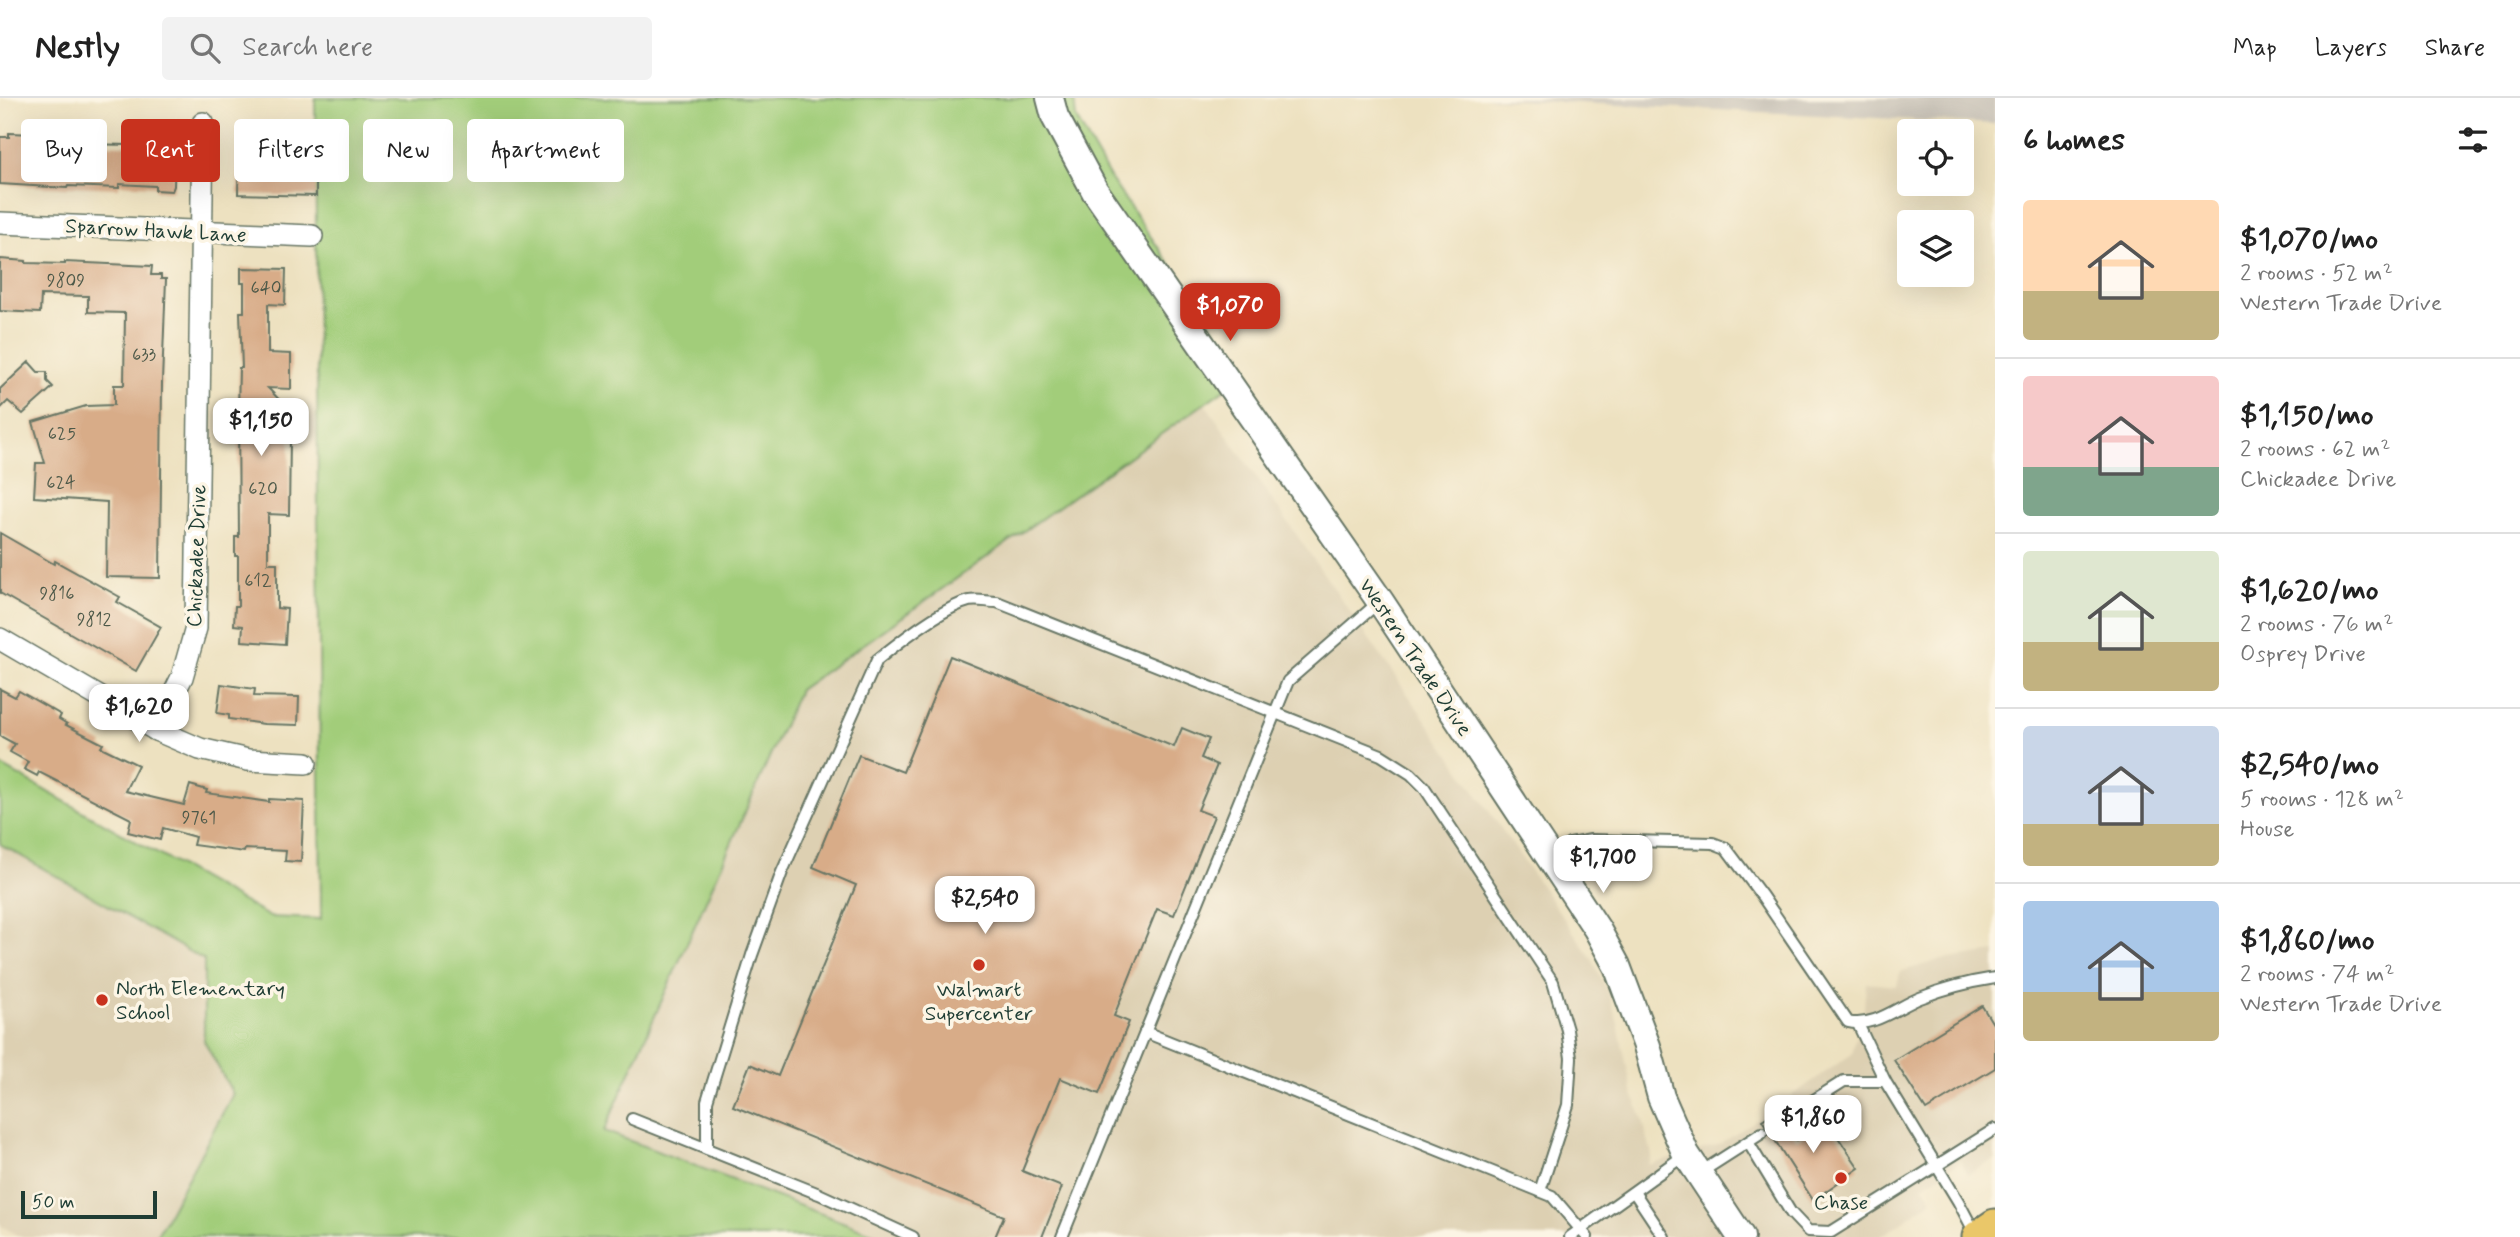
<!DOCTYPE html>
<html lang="en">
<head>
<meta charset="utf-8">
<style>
	body { margin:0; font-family:Mynerve,sans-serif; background:#f2f2f2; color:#222; height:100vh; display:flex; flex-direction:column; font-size:26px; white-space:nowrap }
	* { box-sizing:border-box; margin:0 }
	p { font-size:23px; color:#767676 }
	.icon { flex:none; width:38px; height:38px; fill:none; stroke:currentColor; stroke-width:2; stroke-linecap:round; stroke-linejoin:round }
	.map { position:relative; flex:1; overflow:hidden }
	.side { display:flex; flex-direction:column; background:#fff; width:525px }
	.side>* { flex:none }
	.hud { position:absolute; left:21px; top:21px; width:665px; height:63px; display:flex; gap:14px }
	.controls { position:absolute; left:1897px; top:21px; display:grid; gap:14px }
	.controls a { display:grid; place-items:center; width:77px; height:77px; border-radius:7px; background:#fff; box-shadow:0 7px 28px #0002; font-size:35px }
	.scale { position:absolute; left:21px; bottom:18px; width:136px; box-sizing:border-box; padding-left:7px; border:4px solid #1f3d34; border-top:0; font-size:19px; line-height:24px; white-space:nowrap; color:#1f3d34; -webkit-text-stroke:5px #fcf5e5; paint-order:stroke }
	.price { position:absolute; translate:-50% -60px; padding:0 16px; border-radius:14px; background:#fff; color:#222; font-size:23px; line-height:46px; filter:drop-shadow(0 2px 4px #0008) }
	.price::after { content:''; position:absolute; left:50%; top:42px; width:21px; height:16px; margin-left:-10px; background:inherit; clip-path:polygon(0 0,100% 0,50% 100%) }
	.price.on { background:#c8321e; color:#fff }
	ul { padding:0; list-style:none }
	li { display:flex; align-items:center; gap:21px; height:175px; padding:0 28px }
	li+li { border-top:2px solid #e0e0e0 }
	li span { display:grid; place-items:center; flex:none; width:196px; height:140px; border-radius:7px; color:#555 }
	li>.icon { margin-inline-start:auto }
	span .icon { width:84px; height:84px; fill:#fffc; stroke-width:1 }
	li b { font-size:30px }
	h2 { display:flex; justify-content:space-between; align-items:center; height:84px; padding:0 28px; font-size:30px }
	.chip { padding:0 24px; border-radius:7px; background:#fff; box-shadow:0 7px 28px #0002; font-size:24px; line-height:63px }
	.chip.on { background:#c8321e; color:#fff }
	header { display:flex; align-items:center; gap:42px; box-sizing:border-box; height:98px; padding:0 35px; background:#fff; border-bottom:2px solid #e0e0e0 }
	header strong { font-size:33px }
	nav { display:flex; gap:38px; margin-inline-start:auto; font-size:24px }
	.search { width:490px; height:63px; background:#f2f2f2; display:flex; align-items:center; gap:18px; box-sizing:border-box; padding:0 24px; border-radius:7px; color:#767676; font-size:26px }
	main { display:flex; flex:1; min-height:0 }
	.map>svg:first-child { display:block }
	.built { fill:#ddd0b2 }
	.industrial { fill:#c9c3b8 }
	.green { fill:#a2cd7a; stroke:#608557; stroke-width:2 }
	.building { fill:#d8ac88 }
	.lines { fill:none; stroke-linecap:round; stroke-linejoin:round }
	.service-casing { stroke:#677665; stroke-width:14 }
	.minor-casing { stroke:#677665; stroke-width:24 }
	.tertiary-casing { stroke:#677665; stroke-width:30 }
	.primary-casing { stroke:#677665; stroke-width:37 }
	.service { stroke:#fff; stroke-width:10 }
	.minor { stroke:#fff; stroke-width:21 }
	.tertiary { stroke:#fff; stroke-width:26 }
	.primary { stroke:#eac769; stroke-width:33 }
	.poi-dot { fill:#c8321e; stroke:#fcf5e5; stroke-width:2.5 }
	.labels { text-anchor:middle; stroke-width:7; stroke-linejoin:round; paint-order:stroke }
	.number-label { font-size:18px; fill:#4d5949 }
	.street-label { font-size:21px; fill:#1f3d34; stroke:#fcf5e5 }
	.poi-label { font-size:21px; fill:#1f3d34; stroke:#fcf5e5 }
</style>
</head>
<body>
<header>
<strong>Nestly</strong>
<div class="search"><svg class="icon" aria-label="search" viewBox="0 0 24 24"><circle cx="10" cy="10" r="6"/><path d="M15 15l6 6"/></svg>Search here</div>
<nav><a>Map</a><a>Layers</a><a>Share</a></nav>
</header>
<main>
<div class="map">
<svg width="1995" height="1139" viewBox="0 0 1995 1139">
	<rect width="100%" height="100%" fill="#fcf5e5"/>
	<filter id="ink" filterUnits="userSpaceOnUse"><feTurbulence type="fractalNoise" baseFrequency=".0143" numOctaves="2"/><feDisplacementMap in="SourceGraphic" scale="14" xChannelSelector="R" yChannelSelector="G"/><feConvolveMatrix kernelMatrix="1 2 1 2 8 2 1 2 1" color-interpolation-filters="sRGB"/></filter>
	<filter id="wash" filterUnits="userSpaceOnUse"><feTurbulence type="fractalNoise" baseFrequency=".00686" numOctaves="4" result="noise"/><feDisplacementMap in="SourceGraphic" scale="28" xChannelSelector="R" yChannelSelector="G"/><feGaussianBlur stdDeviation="1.57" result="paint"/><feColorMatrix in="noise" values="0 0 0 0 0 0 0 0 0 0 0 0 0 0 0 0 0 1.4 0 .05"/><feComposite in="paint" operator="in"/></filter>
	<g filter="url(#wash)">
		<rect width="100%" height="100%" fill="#ede1c0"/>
		<g class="built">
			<path d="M1204,304L1592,861L1608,894L1617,922L1632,993L1643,1023L1652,1057L1649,1067L1721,1046L1852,956L1864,910L1866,885L1897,888L1900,874L1936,863L1995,854V1061L1968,1076L1961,1063L1923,1088L1933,1102L1880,1139H882L604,1034L799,592Z"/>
			<path d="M0,746L204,862V943L233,996L156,1139H20L0,1127Z"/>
		</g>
		<path class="industrial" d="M1481,0H1995V26Z"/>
		<path class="green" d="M315,0H1074L1076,20L1110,80L1246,276L799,592L604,1033L882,1139H156L233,996L204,943V862L0,746V667L270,819L321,821Z"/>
		<g id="blocks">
			<g class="building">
				<path d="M9,35L86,38V46L128,47V54L175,55L174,88L172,93L155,92V88L119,86V90L68,88L67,90L0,86V39H9Z"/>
				<path d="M239,45L316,47V98L238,96Z"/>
				<path d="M0,161L26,163V165L65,166V164L152,168L151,177H161V181H166L162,283L160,480L106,479L107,404L34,399L36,365H45L33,324L86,308L114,307V287H124L125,215L88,214V198L41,197L40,215L0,213Z"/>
				<path d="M241,170L286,171L285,207L268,206V255L291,256V291L268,290L290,313L284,319L283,339H290L289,417L268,416V465H277V510L287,511L285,546L242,543L243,528L234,527L235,508H238V458H235V439H239L238,316L239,270H242L240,214H244V185H241Z"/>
				<path d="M29,264L38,274H47V283L53,289L23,316L8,303L0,311V291Z"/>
				<path d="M0,435L54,466L55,463L120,499L117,504L161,529L136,573L0,495Z"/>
				<path d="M950,558L1174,649L1182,630L1209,641L1201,660L1217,667L1198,712L1214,718L1174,817L1157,811L1114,918L1129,924L1099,996L1060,980L1022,1073L1062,1089L1042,1139H995L1004,1118L733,1008L750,966L778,978L856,787L813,769L859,657L903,674Z"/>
				<path d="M221,586L255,591L254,598L299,599L298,627L264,626L229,621V617L217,615Z"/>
				<path d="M0,591L15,599L19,593L61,617L59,621L67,626L66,627L103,646L101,649L138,667L125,693L184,707L190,687L207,692L206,695L269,704V701L304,703L301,764L285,763L286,753L245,751L244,754L193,747L195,739L163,730L160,742L128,734L131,721L39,674L37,678L24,671L28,664L10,654L15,646L0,638Z"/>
				<path d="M1982,908L1995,929V970L1926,1012L1894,962Z"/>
				<path d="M1776,1013L1781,1024L1786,1027L1797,1042L1826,1022L1859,1070L1813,1102L1762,1022Z"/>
			</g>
		</g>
	</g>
	<g filter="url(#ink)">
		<use href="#blocks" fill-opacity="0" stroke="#677665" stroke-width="2"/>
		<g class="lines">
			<g class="service-casing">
				<g id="service">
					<path d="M1549,759L1570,746L1591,742L1713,745L1726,750L1762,798L1848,924C1874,930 1897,909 1920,900C1945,890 1969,884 1995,880"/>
					<path d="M1858,926L1885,983"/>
					<path d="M1145,934L1552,1098L1587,1139"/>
					<path d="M1787,1019L1844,983H1885L1958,1103L1976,1137"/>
					<path d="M632,1021L819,1096L913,1139"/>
					<path d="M1748,1044L1791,1115L1808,1133L1831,1134L1995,1031"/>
					<path d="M707,1051V1003L752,857L782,774L877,562C899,544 942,510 969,503C977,501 988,504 997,504L1381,657L1411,676L1424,689L1553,884L1567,932L1571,960L1568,1007L1540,1093"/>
					<path d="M1698,1076L1762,1035"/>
					<path d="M1634,1094L1664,1139"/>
					<path d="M1062,1139L1288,583L1380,503"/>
					<path d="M1570,1139L1686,1056"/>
				</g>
			</g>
			<g class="minor-casing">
				<g id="minor">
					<path d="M0,125L312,138"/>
					<path d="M0,541L156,632L200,651L248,662L306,665"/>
					<path d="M156,632L182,579L196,530L203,25"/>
				</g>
			</g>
			<g class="tertiary-casing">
				<path id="tertiary" d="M1050,0L1055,19L1095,93L1380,503L1597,831L1617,868L1647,948L1661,999L1686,1056L1741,1139"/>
			</g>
			<g class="primary-casing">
				<path id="primary" d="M1979,1139L1995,1128"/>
			</g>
			<use href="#service" class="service"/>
			<use href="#minor" class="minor"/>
			<use href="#tertiary" class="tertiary"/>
			<use href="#primary" class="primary"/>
		</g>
	</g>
	<g class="poi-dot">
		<circle cx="979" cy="867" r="7"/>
		<circle cx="102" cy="902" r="7"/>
		<circle cx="1841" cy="1080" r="7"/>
	</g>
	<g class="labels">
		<g class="number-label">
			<text x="66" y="188">9809</text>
			<text x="266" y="195">640</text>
			<text x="144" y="262">633</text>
			<text x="62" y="341">625</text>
			<text x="61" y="390">624</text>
			<text x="263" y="396">620</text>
			<text x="258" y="488">612</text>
			<text x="57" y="501">9816</text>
			<text x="94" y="527">9812</text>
			<text x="199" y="725">9761</text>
		</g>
		<g class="street-label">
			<text transform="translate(156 132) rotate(3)" y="7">Sparrow Hawk Lane</text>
			<text transform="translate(196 458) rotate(-88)" y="7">Chickadee Drive</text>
			<text transform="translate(1416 559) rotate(56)" y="7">Western Trade Drive</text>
		</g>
		<g class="poi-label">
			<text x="116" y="897" text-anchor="start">North Elementary<tspan x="116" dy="24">School</tspan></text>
			<text x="979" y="898">Walmart<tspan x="979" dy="24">Supercenter</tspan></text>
			<text x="1841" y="1111">Chase</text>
		</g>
	</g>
</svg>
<div class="controls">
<a><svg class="icon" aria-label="locate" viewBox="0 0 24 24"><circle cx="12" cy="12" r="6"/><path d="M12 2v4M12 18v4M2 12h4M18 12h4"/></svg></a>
<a><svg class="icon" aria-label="layers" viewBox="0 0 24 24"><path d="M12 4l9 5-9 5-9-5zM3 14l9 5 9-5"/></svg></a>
</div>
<div class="scale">50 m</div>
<b class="price on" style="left:1230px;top:245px">$1,070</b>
<b class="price" style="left:261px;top:360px">$1,150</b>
<b class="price" style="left:139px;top:646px">$1,620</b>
<b class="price" style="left:1603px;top:797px">$1,700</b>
<b class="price" style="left:985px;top:838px">$2,540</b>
<b class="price" style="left:1813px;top:1057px">$1,860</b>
<div class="hud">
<a class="chip">Buy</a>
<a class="chip on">Rent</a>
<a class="chip">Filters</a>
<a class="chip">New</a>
<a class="chip">Apartment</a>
</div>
</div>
<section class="side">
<h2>6 homes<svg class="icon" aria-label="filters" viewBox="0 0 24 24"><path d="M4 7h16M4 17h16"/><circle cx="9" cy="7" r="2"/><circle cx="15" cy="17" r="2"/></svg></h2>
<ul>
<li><span style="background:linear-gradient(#ffd9b3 65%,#c2b280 0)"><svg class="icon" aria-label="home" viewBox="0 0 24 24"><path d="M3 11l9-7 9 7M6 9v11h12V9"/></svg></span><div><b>$1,070/mo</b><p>2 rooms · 52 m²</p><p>Western Trade Drive</p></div></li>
<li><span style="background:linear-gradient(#f6c9c9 65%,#7fa58c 0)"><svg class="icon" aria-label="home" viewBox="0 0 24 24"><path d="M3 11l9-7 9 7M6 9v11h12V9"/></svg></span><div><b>$1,150/mo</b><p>2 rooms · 62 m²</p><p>Chickadee Drive</p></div></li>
<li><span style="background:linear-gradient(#dfe7d0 65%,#c2b280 0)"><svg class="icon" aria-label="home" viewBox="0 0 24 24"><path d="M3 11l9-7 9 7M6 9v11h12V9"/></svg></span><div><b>$1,620/mo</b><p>2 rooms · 76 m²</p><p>Osprey Drive</p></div></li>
<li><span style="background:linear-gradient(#c9d6e8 70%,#c2b280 0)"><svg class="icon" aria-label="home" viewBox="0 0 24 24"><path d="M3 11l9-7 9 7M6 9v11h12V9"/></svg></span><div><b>$2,540/mo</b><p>5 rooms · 128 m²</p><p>House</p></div></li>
<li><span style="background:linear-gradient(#a9c7e8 65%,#c2b280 0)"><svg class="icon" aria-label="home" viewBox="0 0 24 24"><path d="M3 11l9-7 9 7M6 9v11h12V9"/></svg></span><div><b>$1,860/mo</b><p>2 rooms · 74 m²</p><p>Western Trade Drive</p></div></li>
</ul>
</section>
</main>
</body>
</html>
